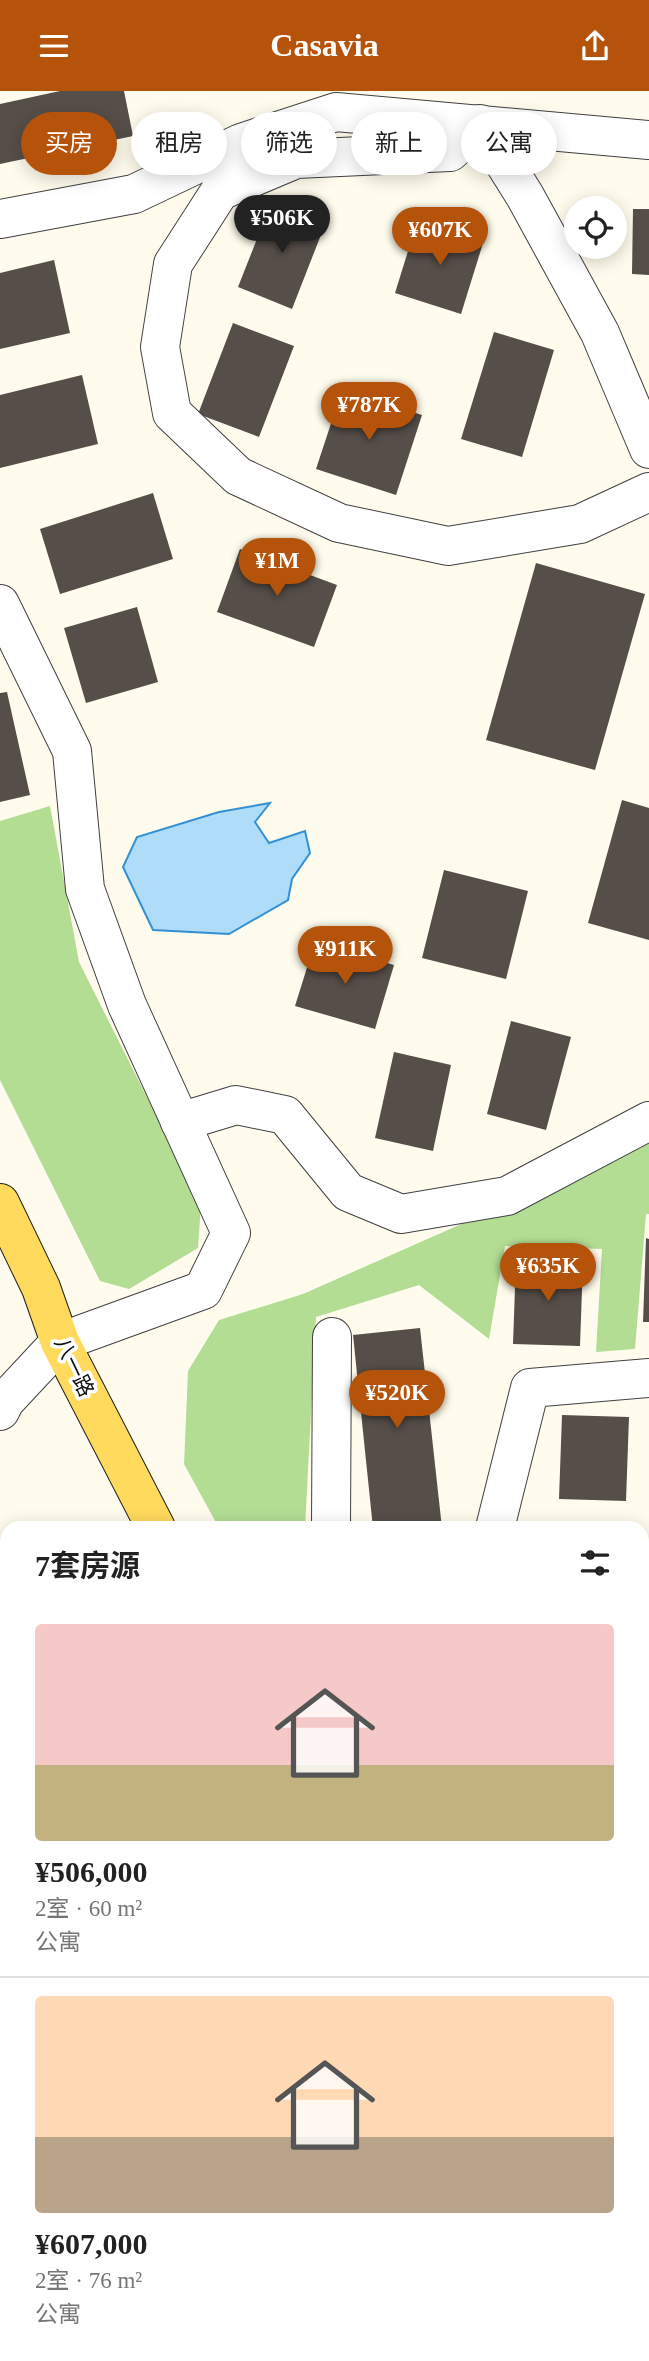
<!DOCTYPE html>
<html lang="zh">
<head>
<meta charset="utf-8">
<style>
	body { margin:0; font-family:"Times New Roman","Noto Sans SC",serif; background:#f6f6f6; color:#222; height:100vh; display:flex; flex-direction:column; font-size:26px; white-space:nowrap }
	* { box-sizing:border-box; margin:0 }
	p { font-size:23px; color:#767676 }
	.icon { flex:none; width:38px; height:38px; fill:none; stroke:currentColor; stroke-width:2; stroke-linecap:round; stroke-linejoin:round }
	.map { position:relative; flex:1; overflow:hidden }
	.details { position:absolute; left:0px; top:1430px; width:649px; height:842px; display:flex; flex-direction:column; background:#fff; border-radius:21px 21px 0 0; box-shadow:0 4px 18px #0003 }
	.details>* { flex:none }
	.top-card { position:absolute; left:21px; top:21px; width:607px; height:63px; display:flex; gap:14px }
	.fabs { position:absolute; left:564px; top:105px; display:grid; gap:14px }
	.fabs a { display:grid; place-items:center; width:63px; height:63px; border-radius:50%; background:#fff; box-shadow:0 4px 18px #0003; font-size:35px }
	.price { position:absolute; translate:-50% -60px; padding:0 16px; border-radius:24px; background:#b45309; color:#fff; font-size:23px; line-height:46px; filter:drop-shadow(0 2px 4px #0008) }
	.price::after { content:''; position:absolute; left:50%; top:42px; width:21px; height:16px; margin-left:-10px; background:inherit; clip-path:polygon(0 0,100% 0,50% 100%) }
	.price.current { background:#222; color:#fff }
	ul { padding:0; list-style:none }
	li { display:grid; align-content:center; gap:14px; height:371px; padding:0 35px }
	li+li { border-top:2px solid #e0e0e0 }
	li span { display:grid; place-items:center; height:217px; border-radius:7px; color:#555 }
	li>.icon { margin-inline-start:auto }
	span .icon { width:126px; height:126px; fill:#fffc; stroke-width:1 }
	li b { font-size:30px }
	h2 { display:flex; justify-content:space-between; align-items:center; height:84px; padding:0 35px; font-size:30px }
	.pill { padding:0 24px; border-radius:32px; background:#fff; box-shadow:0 4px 18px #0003; font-size:24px; line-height:63px }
	.pill.current { background:#b45309; color:#fff }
	header { display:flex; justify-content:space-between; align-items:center; height:91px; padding:0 35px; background:#b45309; color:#fff; font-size:32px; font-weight:600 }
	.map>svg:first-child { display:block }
	.forest { fill:#b3dd93 }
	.water { fill:#aedcf9; stroke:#3291d4; stroke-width:2 }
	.building { fill:#564e49 }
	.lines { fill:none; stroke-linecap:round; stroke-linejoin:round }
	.minor-casing { stroke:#404040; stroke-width:40 }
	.major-casing { stroke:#1e1e1e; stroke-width:40 }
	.minor { stroke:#fff; stroke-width:38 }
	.major { stroke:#ffda5d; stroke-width:38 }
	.labels { text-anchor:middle; stroke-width:7; stroke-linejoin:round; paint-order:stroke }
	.street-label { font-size:21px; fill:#0d0d0d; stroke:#fff }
</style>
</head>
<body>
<header><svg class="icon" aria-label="menu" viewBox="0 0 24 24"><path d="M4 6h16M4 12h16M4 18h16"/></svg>Casavia<svg class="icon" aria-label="share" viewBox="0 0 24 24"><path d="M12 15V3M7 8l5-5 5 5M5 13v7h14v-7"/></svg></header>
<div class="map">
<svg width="649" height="2270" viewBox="0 0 649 2270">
	<rect width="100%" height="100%" fill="#fffced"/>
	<g class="forest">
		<path d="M50,715L79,871L201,1114L198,1157L129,1198L100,1190L0,989V730Z"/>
		<path d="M649,1050V1123H646L635,1258L596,1261L602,1158L505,1155L489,1248L419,1194L316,1226L305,1437H219L184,1373L188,1280L219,1229L303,1203Z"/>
	</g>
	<path class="water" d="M270,712L255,731L269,752L305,740L310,762L292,788L288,809L229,843L153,839L123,776L137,746L219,721Z"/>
	<g class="building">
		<path d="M60,0H124L133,45L0,73V13Z"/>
		<path d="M272,110L326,131L292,218L238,196Z"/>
		<path d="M633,118H649V184L632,183Z"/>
		<path d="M418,128L484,149L461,223L395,202Z"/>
		<path d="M54,169L70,242L0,258V182Z"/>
		<path d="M233,232L294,255L259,346L198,323Z"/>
		<path d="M494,241L554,259L522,366L461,348Z"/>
		<path d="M82,284L98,353L0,377V304Z"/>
		<path d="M342,299L422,324L396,404L316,378Z"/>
		<path d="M153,402L173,468L60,503L40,438Z"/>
		<path d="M240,458L337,494L314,556L217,521Z"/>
		<path d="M536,472L645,503L595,679L486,649Z"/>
		<path d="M137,516L158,591L86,612L64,537Z"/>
		<path d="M7,601L30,704L0,711V602Z"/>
		<path d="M622,709L649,717V849L588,832Z"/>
		<path d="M444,779L528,800L506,888L422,867Z"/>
		<path d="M315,851L394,874L375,938L295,915Z"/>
		<path d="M511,930L571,946L546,1039L487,1023Z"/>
		<path d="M394,961L451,974L433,1060L375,1047Z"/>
		<path d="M646,1147L649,1148V1231H643Z"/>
		<path d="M516,1169L583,1171L580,1255L513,1253Z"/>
		<path d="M420,1237L442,1437H373L353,1244Z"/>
		<path d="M562,1324L629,1326L626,1410L559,1408Z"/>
		<rect x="642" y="1453" width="7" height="84"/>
		<path d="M0,1488L7,1491V1565L0,1579Z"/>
		<path d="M0,1920L7,1924V1978L0,1993Z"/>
		<path d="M356,2264H475L474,2270H355Z"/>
	</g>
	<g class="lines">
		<g class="minor-casing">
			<g id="minor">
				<path d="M0,128L134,103L241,52L336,21L649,49"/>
				<path d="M649,358L600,242L525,105L480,33L450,61L296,68L220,100L173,173L160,256L172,322L238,385L339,432L448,455L580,433L649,401"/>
				<path d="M0,513L72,660L85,798L127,914L231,1142L203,1199L60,1251L5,1310L0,1320"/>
				<path d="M180,1031L236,1014L285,1024L348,1101L401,1123L507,1105L649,1030"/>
				<path d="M331,1437L332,1246"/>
				<path d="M495,1437L530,1297L649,1287"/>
				<path d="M0,1885H7"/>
				<path d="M0,2114L7,2117"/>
			</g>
		</g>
		<g class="major-casing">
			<g id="major">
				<path d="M0,1112L41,1197L60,1251L156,1437"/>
				<path d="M642,2261L648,2270"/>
			</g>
		</g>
		<use href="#minor" class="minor"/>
		<use href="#major" class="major"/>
	</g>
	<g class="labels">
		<g class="street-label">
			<text transform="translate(74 1276) rotate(64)" y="7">八一路</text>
		</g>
	</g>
</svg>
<div class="fabs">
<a><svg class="icon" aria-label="locate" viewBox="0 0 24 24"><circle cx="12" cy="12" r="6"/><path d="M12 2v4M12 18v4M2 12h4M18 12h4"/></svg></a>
</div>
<b class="price current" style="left:282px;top:164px">¥506K</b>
<b class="price" style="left:440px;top:176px">¥607K</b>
<b class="price" style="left:369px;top:351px">¥787K</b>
<b class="price" style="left:277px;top:507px">¥1M</b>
<b class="price" style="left:345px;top:895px">¥911K</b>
<b class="price" style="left:548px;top:1212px">¥635K</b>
<b class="price" style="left:397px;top:1339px">¥520K</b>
<div class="top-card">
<a class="pill current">买房</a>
<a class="pill">租房</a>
<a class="pill">筛选</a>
<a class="pill">新上</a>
<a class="pill">公寓</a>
</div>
<section class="details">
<h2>7套房源<svg class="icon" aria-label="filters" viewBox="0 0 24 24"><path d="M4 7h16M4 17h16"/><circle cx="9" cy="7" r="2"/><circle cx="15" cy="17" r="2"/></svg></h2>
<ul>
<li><span style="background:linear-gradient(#f6c9c9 65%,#c2b280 0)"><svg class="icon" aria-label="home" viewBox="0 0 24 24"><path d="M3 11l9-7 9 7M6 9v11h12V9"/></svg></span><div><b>¥506,000</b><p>2室 · 60 m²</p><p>公寓</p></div></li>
<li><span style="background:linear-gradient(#ffd9b3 65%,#b9a48a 0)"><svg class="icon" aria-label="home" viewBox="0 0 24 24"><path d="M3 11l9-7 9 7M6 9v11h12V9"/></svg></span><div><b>¥607,000</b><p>2室 · 76 m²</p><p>公寓</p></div></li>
</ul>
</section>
</div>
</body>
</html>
